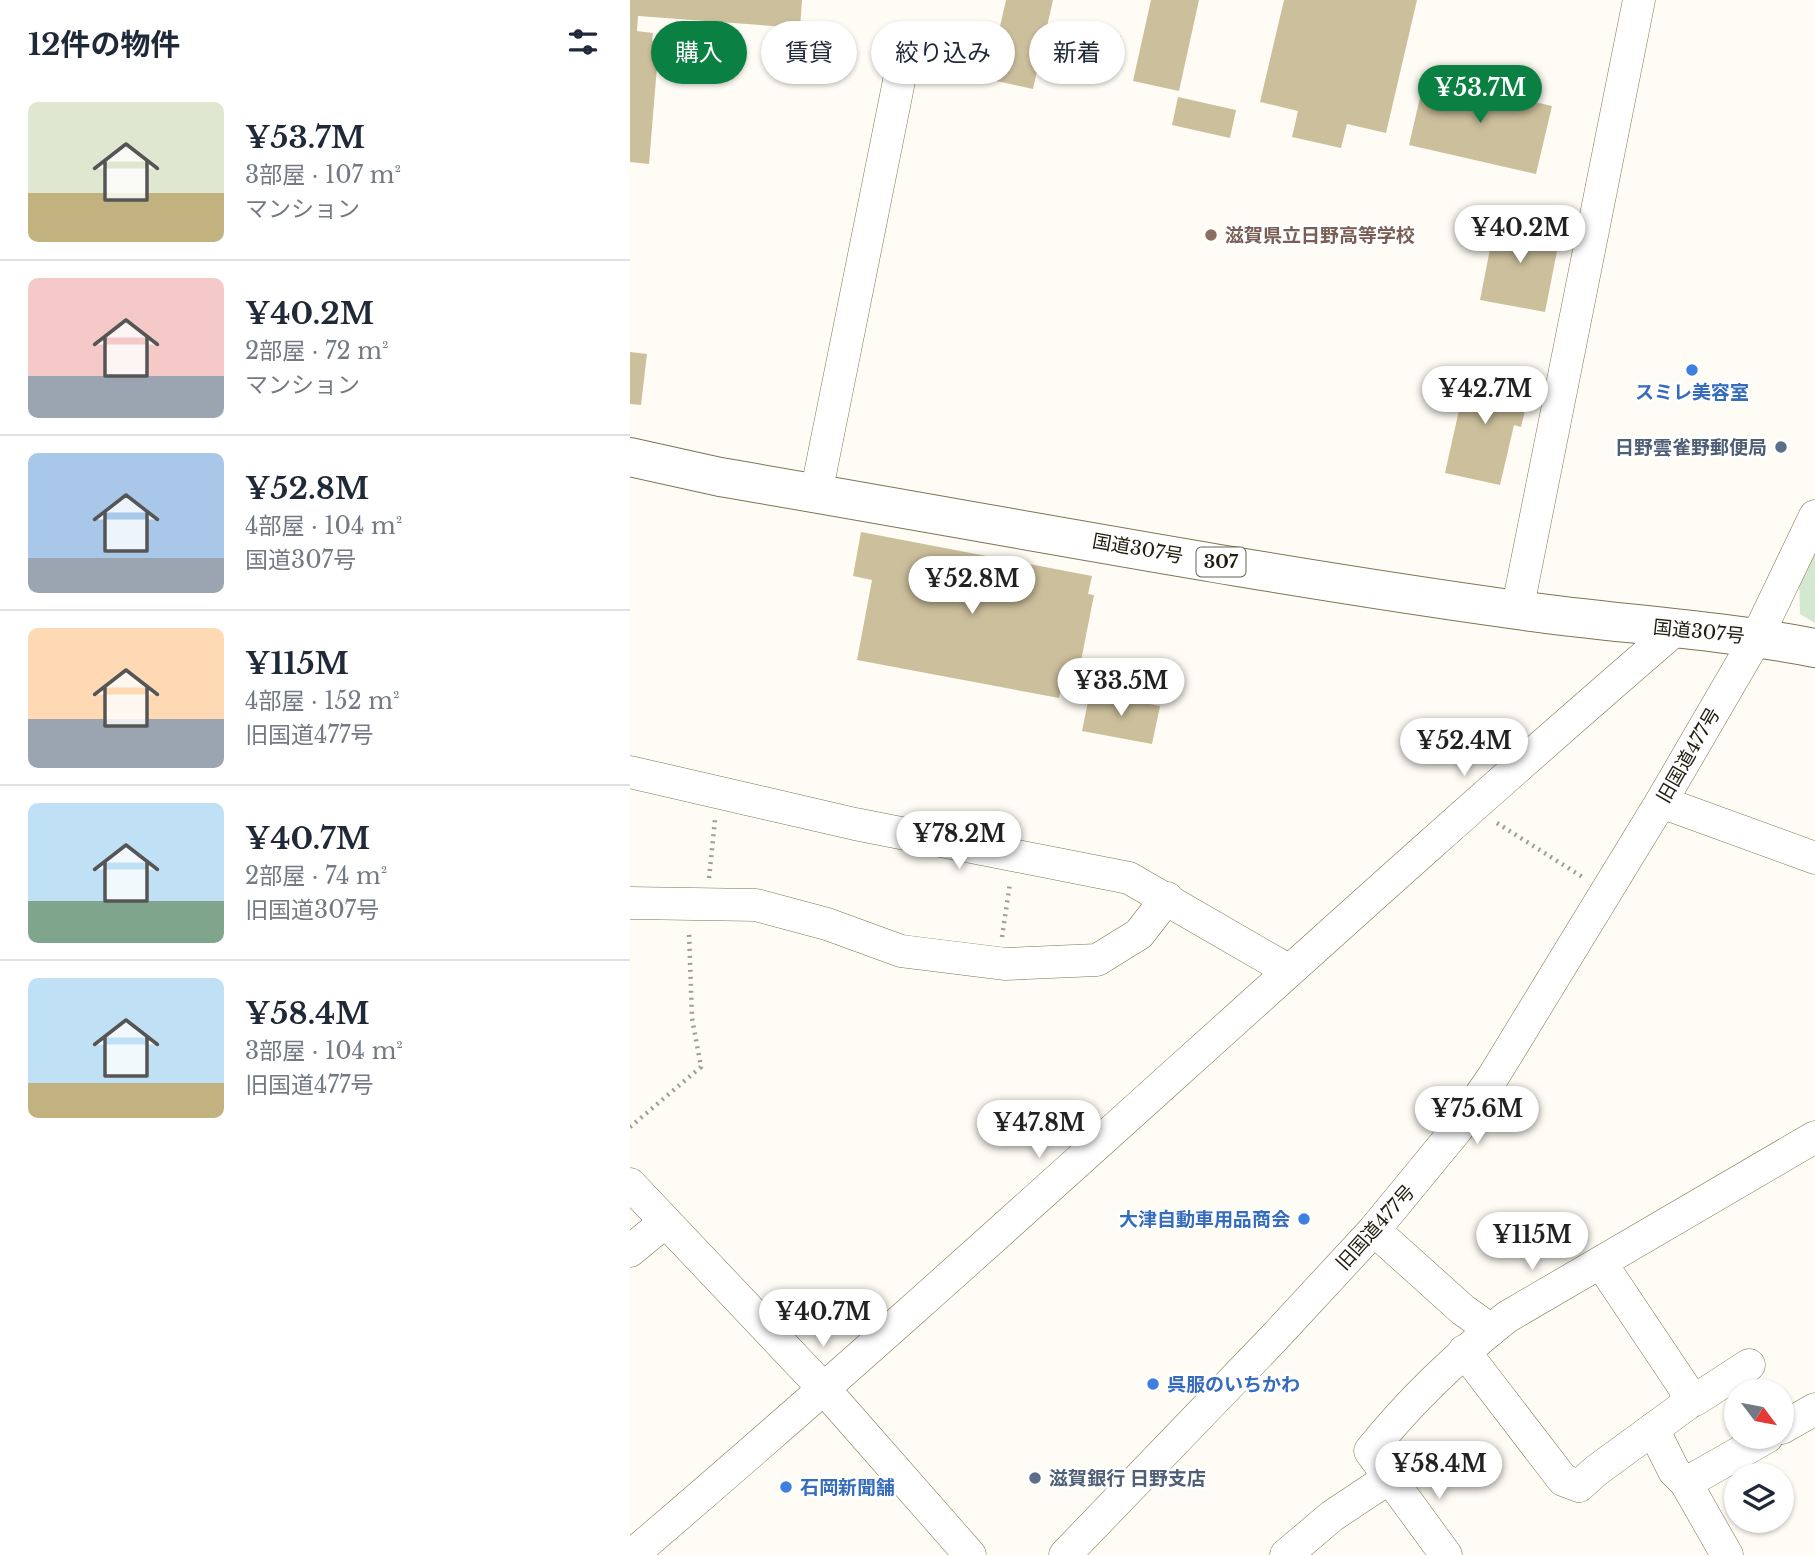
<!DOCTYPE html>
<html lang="ja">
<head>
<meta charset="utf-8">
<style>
	body { margin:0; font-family:"Libre Baskerville","Noto Sans JP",serif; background:#f2f2f3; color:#1f2937; height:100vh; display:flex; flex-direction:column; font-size:26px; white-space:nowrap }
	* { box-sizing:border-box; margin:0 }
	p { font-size:23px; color:#747a83 }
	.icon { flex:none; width:38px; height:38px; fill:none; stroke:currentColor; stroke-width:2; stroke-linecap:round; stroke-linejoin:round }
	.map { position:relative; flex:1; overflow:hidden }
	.side { display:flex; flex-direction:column; background:#fff; width:630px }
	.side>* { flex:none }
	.top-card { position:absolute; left:21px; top:21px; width:665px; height:63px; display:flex; gap:14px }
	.needle { width:46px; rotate:122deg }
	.fabs { position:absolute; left:1094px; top:1379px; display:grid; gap:14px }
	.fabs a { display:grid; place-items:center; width:70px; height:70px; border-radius:50%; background:#fff; box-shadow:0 2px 5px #0004; font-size:35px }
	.price { position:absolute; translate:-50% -60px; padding:0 16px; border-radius:24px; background:#fff; color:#222; font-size:23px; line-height:46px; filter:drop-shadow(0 2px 4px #0008) }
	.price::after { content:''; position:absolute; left:50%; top:42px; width:21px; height:16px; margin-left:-10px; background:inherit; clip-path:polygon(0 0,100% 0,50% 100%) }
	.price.current { background:#0b8043; color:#fff }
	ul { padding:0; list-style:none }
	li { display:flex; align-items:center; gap:21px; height:175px; padding:0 28px }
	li+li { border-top:2px solid #e0e1e3 }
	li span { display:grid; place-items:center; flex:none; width:196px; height:140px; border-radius:10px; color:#555 }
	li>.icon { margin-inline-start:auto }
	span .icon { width:84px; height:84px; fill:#fffc; stroke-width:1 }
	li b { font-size:30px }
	h2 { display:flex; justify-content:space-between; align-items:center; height:84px; padding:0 28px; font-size:30px }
	.pill { padding:0 24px; border-radius:32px; background:#fff; box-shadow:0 2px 5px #0004; font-size:24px; line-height:63px }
	.pill.current { background:#0b8043; color:#fff }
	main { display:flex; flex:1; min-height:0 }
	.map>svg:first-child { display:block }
	.green { fill:#d3e8d1 }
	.building { fill:#ccbf9c }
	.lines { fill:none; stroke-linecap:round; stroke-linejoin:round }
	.minor-casing { stroke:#7f7352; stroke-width:33 }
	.highway-casing { stroke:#7f7352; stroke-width:40 }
	.path { stroke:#a09d92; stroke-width:4.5; stroke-dasharray:2 5; stroke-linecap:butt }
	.minor { stroke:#fff; stroke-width:32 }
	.highway { stroke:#fff; stroke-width:38 }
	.education-dot { fill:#8d6e63; stroke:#fff; stroke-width:2.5 }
	.shop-dot { fill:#3f7fe0; stroke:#fff; stroke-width:2.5 }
	.service-dot { fill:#5c6f8a; stroke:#fff; stroke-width:2.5 }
	.labels { text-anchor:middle; stroke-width:5; stroke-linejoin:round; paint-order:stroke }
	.shield { fill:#fff; stroke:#636056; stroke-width:2 }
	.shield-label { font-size:18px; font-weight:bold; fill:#201c0e }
	.education-label { font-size:19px; font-weight:bold; fill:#785e54; stroke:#fff; text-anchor:start }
	.shop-label { font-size:19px; font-weight:bold; fill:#366cbe; stroke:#fff; text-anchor:start }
	.service-label { font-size:19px; font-weight:bold; fill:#4e5e75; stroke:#fff; text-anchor:end }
	.street-label { font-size:19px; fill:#201c0e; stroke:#fff }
</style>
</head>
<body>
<main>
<section class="side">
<h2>12件の物件<svg class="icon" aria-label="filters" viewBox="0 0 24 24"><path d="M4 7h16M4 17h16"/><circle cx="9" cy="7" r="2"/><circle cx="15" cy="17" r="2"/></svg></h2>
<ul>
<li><span style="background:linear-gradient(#dfe7d0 65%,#c2b280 0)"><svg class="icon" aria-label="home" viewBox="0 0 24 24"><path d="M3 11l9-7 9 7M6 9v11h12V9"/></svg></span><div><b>¥53.7M</b><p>3部屋 · 107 m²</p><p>マンション</p></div></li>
<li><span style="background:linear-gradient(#f6c9c9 70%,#9aa5b1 0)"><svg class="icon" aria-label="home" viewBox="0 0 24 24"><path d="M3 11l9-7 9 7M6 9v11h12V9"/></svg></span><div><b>¥40.2M</b><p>2部屋 · 72 m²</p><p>マンション</p></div></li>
<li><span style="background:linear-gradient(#a9c7e8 75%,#9aa5b1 0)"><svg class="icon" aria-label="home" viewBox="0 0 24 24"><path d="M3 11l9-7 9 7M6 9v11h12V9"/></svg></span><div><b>¥52.8M</b><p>4部屋 · 104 m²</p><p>国道307号</p></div></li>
<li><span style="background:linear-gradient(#ffd9b3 65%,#9aa5b1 0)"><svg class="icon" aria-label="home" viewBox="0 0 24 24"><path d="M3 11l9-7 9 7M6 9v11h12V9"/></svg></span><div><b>¥115M</b><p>4部屋 · 152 m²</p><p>旧国道477号</p></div></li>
<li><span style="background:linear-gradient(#bfe0f5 70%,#7fa58c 0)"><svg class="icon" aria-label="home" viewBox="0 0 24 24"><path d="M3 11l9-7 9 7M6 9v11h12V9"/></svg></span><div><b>¥40.7M</b><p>2部屋 · 74 m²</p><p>旧国道307号</p></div></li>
<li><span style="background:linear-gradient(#bfe0f5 75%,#c2b280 0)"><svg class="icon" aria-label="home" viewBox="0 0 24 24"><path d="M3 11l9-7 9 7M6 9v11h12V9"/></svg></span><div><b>¥58.4M</b><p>3部屋 · 104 m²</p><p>旧国道477号</p></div></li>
</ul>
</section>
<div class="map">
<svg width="1185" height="1555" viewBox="0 0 1185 1555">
	<rect width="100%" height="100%" fill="#fefcf4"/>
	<path class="green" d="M1185,550V623L1170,614L1169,575Z"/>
	<g class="building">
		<path d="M0,0H172L170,28L8,16L7,31L23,33L22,41L29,42L19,164L0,162Z"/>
		<path d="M376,0H423L403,89L358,79Z"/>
		<path d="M521,0H569L549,91L503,81Z"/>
		<path d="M654,0H787L756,133L717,124L711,148L662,137L668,111L630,102Z"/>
		<path d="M443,24L491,36L485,64L436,52Z"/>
		<path d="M795,76L922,106L906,174L779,145Z"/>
		<path d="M548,97L606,110L600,138L542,125Z"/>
		<path d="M866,218L931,231L915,312L850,300Z"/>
		<path d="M0,352L17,354L11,405L0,404Z"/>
		<path d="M831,371L901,386L891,427L884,425L870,485L815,473L833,392L826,391Z"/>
		<path d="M231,532L462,576L458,594L464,595L448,676L434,673L429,698L227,660L242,580L223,576Z"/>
		<path d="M460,692L530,706L522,744L452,731Z"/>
	</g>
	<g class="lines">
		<g class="minor-casing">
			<g id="minor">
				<path d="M186,494L269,81"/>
				<path d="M887,611L1009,0"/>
				<path d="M0,772L225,824L499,878L658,970"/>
				<path d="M1031,802L1185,858"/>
				<path d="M0,903L126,905L197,924L271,951L376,964L467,960L509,934L537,898"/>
				<path d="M0,1184L195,1390L340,1555"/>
				<path d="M744,1230L833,1310L861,1330"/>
				<path d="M0,1251L35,1222"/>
				<path d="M834,1351L933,1480L949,1486L967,1470L1056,1405V1390L971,1263"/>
				<path d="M1058,1399L1065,1400L1119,1365"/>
				<path d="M1152,1428L1185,1409"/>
				<path d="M1023,1429L1044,1471L1056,1483"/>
				<path d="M2,1555C356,1253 693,933 1046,629"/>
				<path d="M435,1555L644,1338L744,1230L827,1129L863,1077L1031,802L1127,637L1185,516"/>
				<path d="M656,1555L702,1516L759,1478"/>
				<path d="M816,1555L740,1451C781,1400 826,1357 877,1317L1185,1137"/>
				<path d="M1097,1555L1056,1483L1137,1437"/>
			</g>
		</g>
		<g class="highway-casing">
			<path id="highway" d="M0,457L90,477C355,522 620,573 887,610C986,624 1086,629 1185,648"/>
		</g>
		<g class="path">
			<path d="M867,823L954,878"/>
			<path d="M79,878L85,820"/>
			<path d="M372,937L380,883"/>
			<path d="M0,1127L71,1067L62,1018L59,932"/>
		</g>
		<use href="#minor" class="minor"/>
		<use href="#highway" class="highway"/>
	</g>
	<circle class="education-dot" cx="581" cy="235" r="7"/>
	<g class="shop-dot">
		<circle cx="1062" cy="370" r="7"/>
		<circle cx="674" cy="1219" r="7"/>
		<circle cx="523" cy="1384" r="7"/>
		<circle cx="156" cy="1487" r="7"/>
	</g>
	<g class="service-dot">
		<circle cx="1151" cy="447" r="7"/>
		<circle cx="405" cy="1478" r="7"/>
	</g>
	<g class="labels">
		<rect class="shield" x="566.5" y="547.5" width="49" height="29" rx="5"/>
		<g class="shield-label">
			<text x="591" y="568">307</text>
		</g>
		<g class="education-label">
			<text x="595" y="242">滋賀県立日野高等学校</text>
		</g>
		<g class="shop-label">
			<text x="1062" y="399" text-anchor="middle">スミレ美容室</text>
			<text x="660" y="1226" text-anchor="end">大津自動車用品商会</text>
			<text x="537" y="1391">呉服のいちかわ</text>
			<text x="170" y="1494">石岡新聞舗</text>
		</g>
		<g class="service-label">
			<text x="1137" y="454">日野雲雀野郵便局</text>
			<text x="419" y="1485" text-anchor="start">滋賀銀行 日野支店</text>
		</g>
		<g class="street-label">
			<text transform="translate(508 548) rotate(10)" y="7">国道307号</text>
			<text transform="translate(1069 631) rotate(6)" y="7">国道307号</text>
			<text transform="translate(1058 755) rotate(-60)" y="7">旧国道477号</text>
			<text transform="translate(745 1227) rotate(-48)" y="7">旧国道477号</text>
		</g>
	</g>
</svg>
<div class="fabs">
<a><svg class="needle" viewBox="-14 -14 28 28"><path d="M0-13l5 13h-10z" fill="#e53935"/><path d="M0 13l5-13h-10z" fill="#747a83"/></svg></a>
<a><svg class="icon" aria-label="layers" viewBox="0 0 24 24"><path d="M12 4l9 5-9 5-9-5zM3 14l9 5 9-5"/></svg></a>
</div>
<b class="price current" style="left:850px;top:125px">¥53.7M</b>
<b class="price" style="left:890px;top:265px">¥40.2M</b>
<b class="price" style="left:855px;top:426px">¥42.7M</b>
<b class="price" style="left:342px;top:616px">¥52.8M</b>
<b class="price" style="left:491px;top:718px">¥33.5M</b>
<b class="price" style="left:834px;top:778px">¥52.4M</b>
<b class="price" style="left:329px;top:871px">¥78.2M</b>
<b class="price" style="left:847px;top:1146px">¥75.6M</b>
<b class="price" style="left:409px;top:1160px">¥47.8M</b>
<b class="price" style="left:902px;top:1272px">¥115M</b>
<b class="price" style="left:193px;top:1349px">¥40.7M</b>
<b class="price" style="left:809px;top:1501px">¥58.4M</b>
<div class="top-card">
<a class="pill current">購入</a>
<a class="pill">賃貸</a>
<a class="pill">絞り込み</a>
<a class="pill">新着</a>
</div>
</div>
</main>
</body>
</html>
